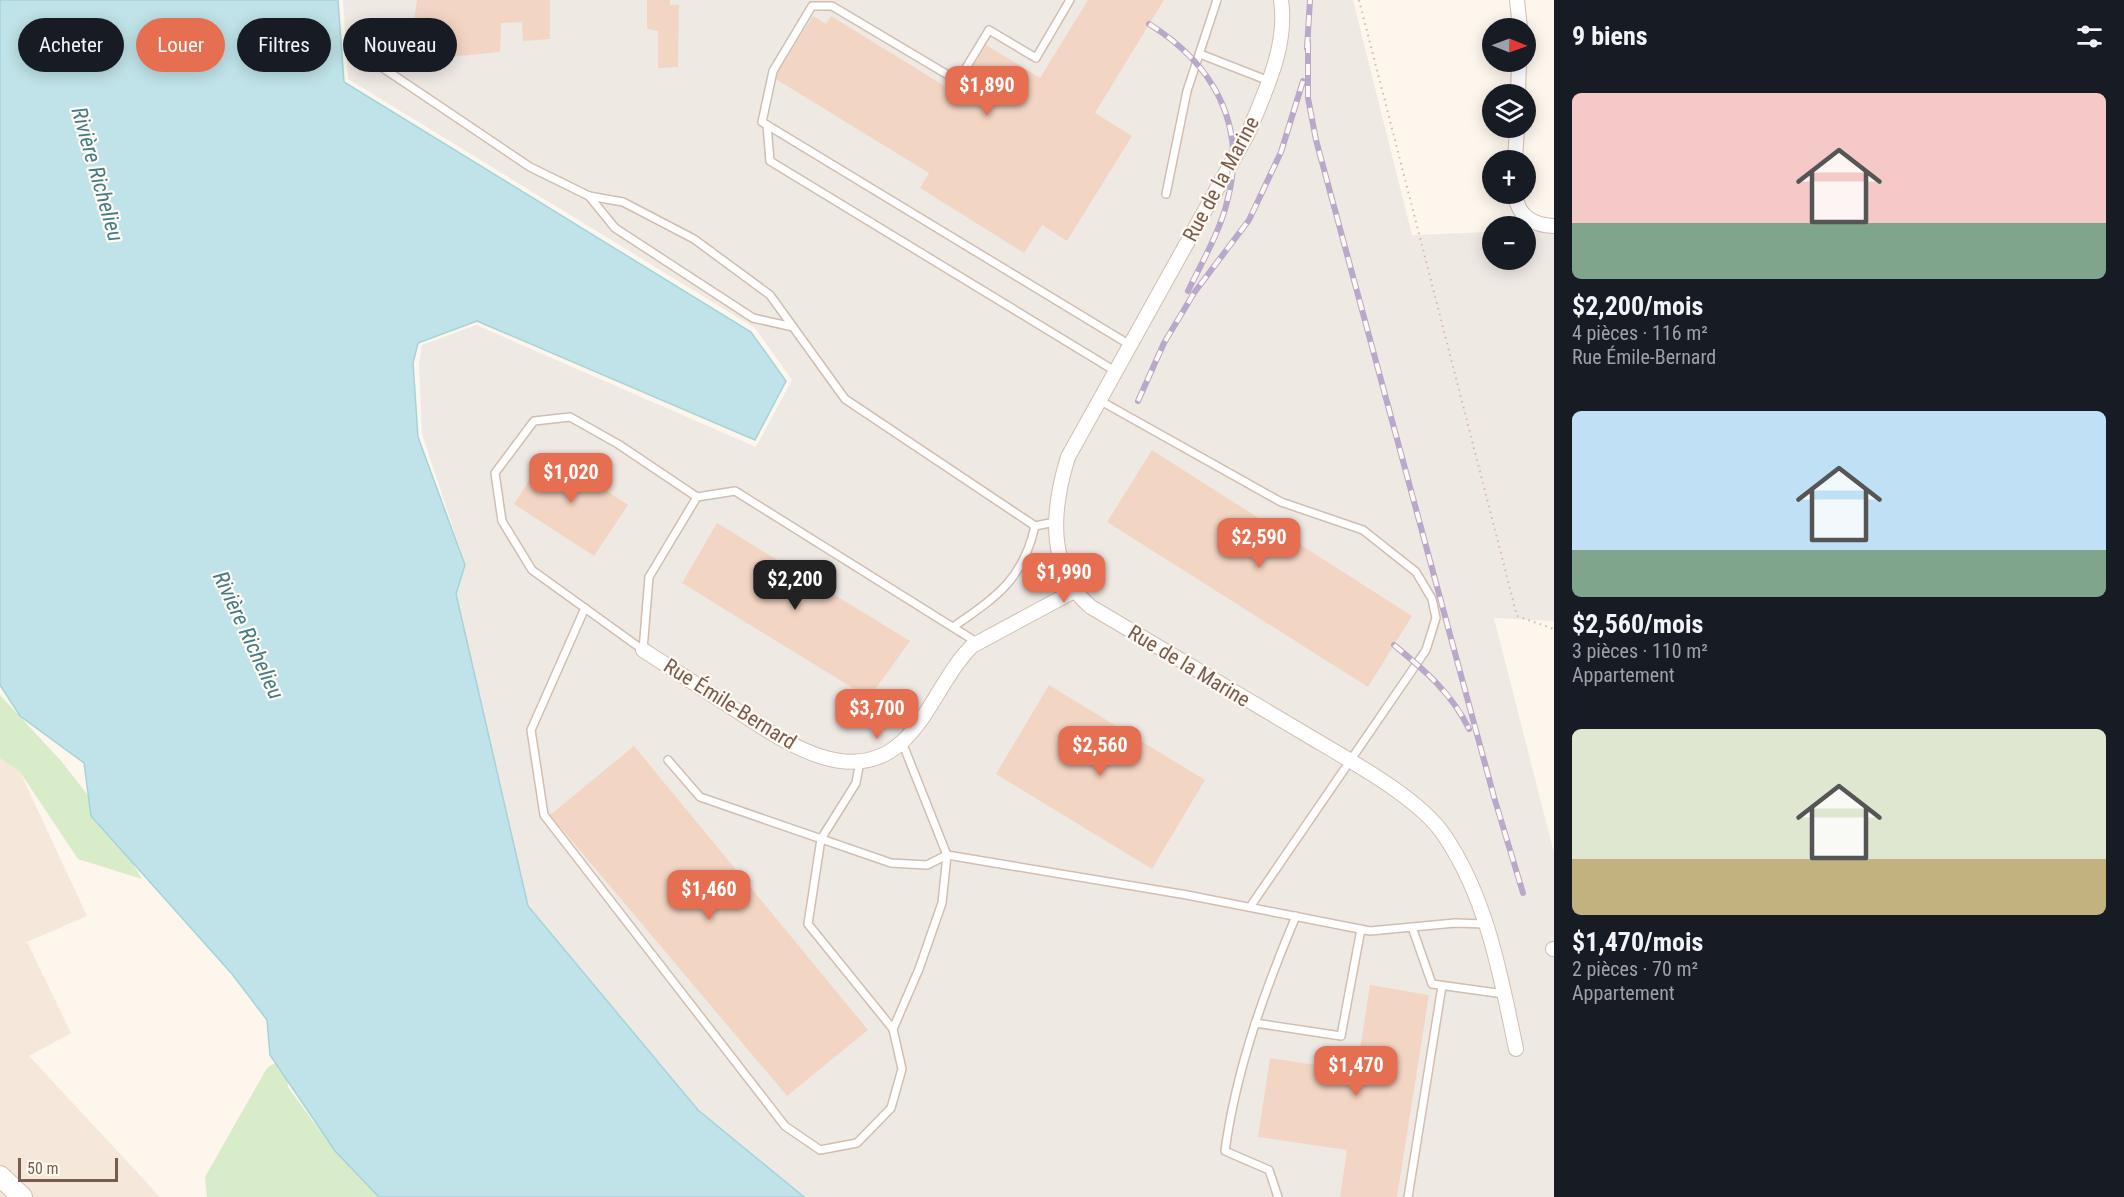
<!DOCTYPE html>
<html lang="fr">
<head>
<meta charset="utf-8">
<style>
	body { margin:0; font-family:"Roboto Condensed",sans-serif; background:#20242c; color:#f1f3f6; height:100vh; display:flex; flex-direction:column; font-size:22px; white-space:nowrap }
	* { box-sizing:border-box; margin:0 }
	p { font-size:20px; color:#9ea1a6 }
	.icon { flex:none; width:33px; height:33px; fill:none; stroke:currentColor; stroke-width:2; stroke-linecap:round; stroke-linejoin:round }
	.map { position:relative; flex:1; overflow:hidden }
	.drawer { display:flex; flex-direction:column; background:#171b24; width:570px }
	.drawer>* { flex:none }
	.hud { position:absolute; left:18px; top:18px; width:570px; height:54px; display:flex; gap:12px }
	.needle { width:39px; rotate:91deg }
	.buttons { position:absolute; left:1482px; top:18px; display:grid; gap:12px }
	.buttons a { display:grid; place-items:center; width:54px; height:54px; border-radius:50%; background:#171b24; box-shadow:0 3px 15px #0003; font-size:30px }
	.scale { position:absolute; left:18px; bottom:15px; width:100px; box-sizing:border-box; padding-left:6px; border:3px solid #7a5c4d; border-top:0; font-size:16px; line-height:21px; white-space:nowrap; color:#7a5c4d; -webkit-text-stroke:4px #fffaf3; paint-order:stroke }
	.price { position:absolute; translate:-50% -51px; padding:0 14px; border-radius:12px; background:#e76f51; color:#fff; font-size:20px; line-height:39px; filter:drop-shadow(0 2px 3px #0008) }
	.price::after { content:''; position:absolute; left:50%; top:36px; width:18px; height:14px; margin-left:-9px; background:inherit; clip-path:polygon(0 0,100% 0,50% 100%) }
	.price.selected { background:#222; color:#fff }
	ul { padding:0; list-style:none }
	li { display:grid; align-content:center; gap:12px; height:318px; padding:0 18px }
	li span { display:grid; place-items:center; height:186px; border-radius:9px; color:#555 }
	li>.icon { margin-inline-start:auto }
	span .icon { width:108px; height:108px; fill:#fffc; stroke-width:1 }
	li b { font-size:26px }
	h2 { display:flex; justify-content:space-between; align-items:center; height:72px; padding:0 18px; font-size:26px }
	.pill { padding:0 21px; border-radius:27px; background:#171b24; box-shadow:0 3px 15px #0003; font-size:21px; line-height:54px }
	.pill.selected { background:#e76f51; color:#fff }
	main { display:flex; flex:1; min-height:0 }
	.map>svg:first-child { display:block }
	.residential { fill:#f5e8da }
	.industrial { fill:#efe9e4 }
	.green { fill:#d8ecc9 }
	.water { fill:#bfe3e8; stroke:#a5d3da; stroke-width:1.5 }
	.building { fill:#f3d5c3 }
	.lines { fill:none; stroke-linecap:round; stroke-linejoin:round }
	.lane-casing { stroke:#d1beb0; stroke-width:10 }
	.street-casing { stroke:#d1beb0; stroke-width:16 }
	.secondary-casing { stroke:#d6c0b0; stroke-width:22 }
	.path { stroke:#d9b8a5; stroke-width:2; stroke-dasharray:1.5 4.5; stroke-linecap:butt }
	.lane { stroke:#fff; stroke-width:7 }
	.street { stroke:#fff; stroke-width:14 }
	.secondary { stroke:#fff; stroke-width:20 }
	.rail-casing { stroke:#b9a8c9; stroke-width:6 }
	.rail { stroke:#fffaf3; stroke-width:4; stroke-dasharray:11; stroke-linecap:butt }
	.labels { text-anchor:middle; stroke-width:4.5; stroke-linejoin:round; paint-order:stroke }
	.street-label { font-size:21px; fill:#7a5c4d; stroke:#fffaf3 }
	.water-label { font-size:22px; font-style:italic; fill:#437c86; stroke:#fffaf3 }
</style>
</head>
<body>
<main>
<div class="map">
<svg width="1554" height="1197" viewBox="0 0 1554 1197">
	<rect width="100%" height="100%" fill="#fdf6ec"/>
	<path class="residential" d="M0,729L87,916L27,942L71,1033L29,1056L160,1197H0Z"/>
	<path class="industrial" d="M343,0H1353L1412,235L1492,232V260H1526V231L1554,230V621L1494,618L1554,853V1197H804L698,1110L527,906L456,594L465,564L422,434L419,364L422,345L476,325L756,447L792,380L755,328L348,79Z"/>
	<g class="green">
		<path d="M0,695L62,762L104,816L142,879L78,859L20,772L0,758Z"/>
		<path d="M286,1056L288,1087L328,1142L384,1197H207L205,1177L267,1068Z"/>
	</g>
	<path class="water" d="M0,0H338L344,82L751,332L786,381L755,440L477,321L418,343L413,363L418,437L465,565L456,594L528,906L698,1110L804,1197H379L335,1151L270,1055L267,1020L232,974L91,816L84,763L20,716L0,685Z"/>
	<g class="building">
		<path d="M417,0H550V39L523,41L522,22L501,23L500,52L439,58L434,30L413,29Z"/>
		<path d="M647,0H670V5H679L678,67L658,68V31L647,29Z"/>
		<path d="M1088,0H1164L1095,113L1132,136L1067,241L1042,225L1024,253L920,188L929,173L774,78L813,16L826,24L831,16L956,93L986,45L1040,78Z"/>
		<path d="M1152,450L1412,616L1368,687L1107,522Z"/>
		<path d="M548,452L628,505L594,556L514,504Z"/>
		<path d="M717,523L910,641L869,698L682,583Z"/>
		<path d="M1049,685L1205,780L1152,869L996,774Z"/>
		<path d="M634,746L868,1030L787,1096L550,815Z"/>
		<path d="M1370,985L1429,995L1397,1197H1340L1347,1150L1258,1137L1270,1058L1329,1067L1331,1078L1355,1082Z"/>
	</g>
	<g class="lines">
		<g class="lane-casing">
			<g id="lane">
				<path d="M1070,0L1036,58L989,30L958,81L832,6H812L773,71L762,122L1130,345"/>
				<path d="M1200,54L1269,81"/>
				<path d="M380,66L530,167L589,196L623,202L694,239L770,295L845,399L1035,526L1055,522"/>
				<path d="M767,125L770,161L1115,371"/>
				<path d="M1166,194L1187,91L1217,0"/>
				<path d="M589,196L615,228L753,318L793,327"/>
				<path d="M1099,400L1281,502L1363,530L1416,572L1432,599L1436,618L1426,650L1250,907"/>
				<path d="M585,608L531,730L544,815L785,1126L820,1150L857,1143L891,1108L902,1069L893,1029L919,969L942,903L947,855"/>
				<path d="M953,627C996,597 1023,580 1035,526"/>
				<path d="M643,650L532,570L502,521L495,473L534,421L570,417L618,444L697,497"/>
				<path d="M643,650L649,577L697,497L735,491L978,643"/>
				<path d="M902,742L947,855L1187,895L1370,931L1455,923L1485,924"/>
				<path d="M668,760L700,797L891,863L927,865L947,855"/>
				<path d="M860,761L856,783L821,839L808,924L893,1029"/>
				<path d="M1412,927L1432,984L1504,994"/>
				<path d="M1255,1023L1341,1036L1361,929"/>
				<path d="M1278,1197L1269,1170L1225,1151C1236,1070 1264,992 1296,916"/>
				<path d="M1408,1197L1442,986"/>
			</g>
		</g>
		<g class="street-casing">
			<g id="street">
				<path d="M1281,0C1288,46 1265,92 1248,133L1068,457C1052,508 1046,570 1091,607C1162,649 1232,691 1302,732C1343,757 1418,796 1444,835C1487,898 1501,977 1516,1049"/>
				<path d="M1517,0L1520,28"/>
				<path d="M1518,94L1519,62"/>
				<path d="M1515,160L1517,128"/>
				<path d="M1515,194C1518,216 1532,225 1554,226"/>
				<path d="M643,650C671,668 700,687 728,705C775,735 848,792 902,742C931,715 944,674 972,646L1074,591"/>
				<path d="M1553,949H1554"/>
			</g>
		</g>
		<g class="secondary-casing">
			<path id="secondary" d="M0,1176L22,1197"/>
		</g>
		<path class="path" d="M1359,0L1517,616L1554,629"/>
		<use href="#lane" class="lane"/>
		<use href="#street" class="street"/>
		<use href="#secondary" class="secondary"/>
		<g class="rail-casing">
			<g id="rail">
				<path d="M1149,24C1212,63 1247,123 1228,198C1221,230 1202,262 1188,291"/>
				<path d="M1308,42V98L1316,140L1494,797L1523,893"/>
				<path d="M1307,48L1310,0"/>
				<path d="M1138,401L1164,343L1194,293L1249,220L1281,152L1303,81"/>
				<path d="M1394,645C1425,671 1451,692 1469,729"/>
			</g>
		</g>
		<use href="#rail" class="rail"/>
	</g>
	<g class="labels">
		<g class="street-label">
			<text transform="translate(1221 179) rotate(-62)" y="7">Rue de la Marine</text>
			<text transform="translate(1189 666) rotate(31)" y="7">Rue de la Marine</text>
			<text transform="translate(730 704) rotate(32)" y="7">Rue Émile-Bernard</text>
		</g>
		<g class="water-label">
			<text transform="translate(98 174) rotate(74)" y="8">Rivière Richelieu</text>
			<text transform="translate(249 635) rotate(65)" y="8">Rivière Richelieu</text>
		</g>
	</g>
</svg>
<div class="buttons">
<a><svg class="needle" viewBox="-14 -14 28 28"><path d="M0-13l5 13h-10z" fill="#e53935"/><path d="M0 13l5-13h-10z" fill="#9ea1a6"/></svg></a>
<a><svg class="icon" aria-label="layers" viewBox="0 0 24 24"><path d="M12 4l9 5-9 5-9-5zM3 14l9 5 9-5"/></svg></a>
<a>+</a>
<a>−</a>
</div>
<div class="scale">50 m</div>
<b class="price" style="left:987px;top:117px">$1,890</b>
<b class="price" style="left:571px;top:504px">$1,020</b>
<b class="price" style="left:1259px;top:569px">$2,590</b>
<b class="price" style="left:1064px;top:604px">$1,990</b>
<b class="price selected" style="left:795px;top:611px">$2,200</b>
<b class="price" style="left:877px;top:740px">$3,700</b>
<b class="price" style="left:1100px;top:777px">$2,560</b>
<b class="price" style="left:709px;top:921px">$1,460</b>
<b class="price" style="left:1356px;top:1097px">$1,470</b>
<div class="hud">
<a class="pill">Acheter</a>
<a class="pill selected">Louer</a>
<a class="pill">Filtres</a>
<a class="pill">Nouveau</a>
</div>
</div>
<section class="drawer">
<h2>9 biens<svg class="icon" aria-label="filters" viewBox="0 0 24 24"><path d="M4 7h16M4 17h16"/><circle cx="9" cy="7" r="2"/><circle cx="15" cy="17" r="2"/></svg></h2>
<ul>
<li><span style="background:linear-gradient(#f6c9c9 70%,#7fa58c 0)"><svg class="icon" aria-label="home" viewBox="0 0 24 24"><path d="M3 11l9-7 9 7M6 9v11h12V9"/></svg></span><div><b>$2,200/mois</b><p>4 pièces · 116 m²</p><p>Rue Émile-Bernard</p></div></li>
<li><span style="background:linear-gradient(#bfe0f5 75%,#7fa58c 0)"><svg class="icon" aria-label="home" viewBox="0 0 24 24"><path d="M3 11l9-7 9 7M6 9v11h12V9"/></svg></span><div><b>$2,560/mois</b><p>3 pièces · 110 m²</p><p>Appartement</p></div></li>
<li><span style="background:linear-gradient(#dfe7d0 70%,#c2b280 0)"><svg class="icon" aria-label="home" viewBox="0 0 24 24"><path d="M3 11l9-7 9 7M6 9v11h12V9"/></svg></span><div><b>$1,470/mois</b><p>2 pièces · 70 m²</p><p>Appartement</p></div></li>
</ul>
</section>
</main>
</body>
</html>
